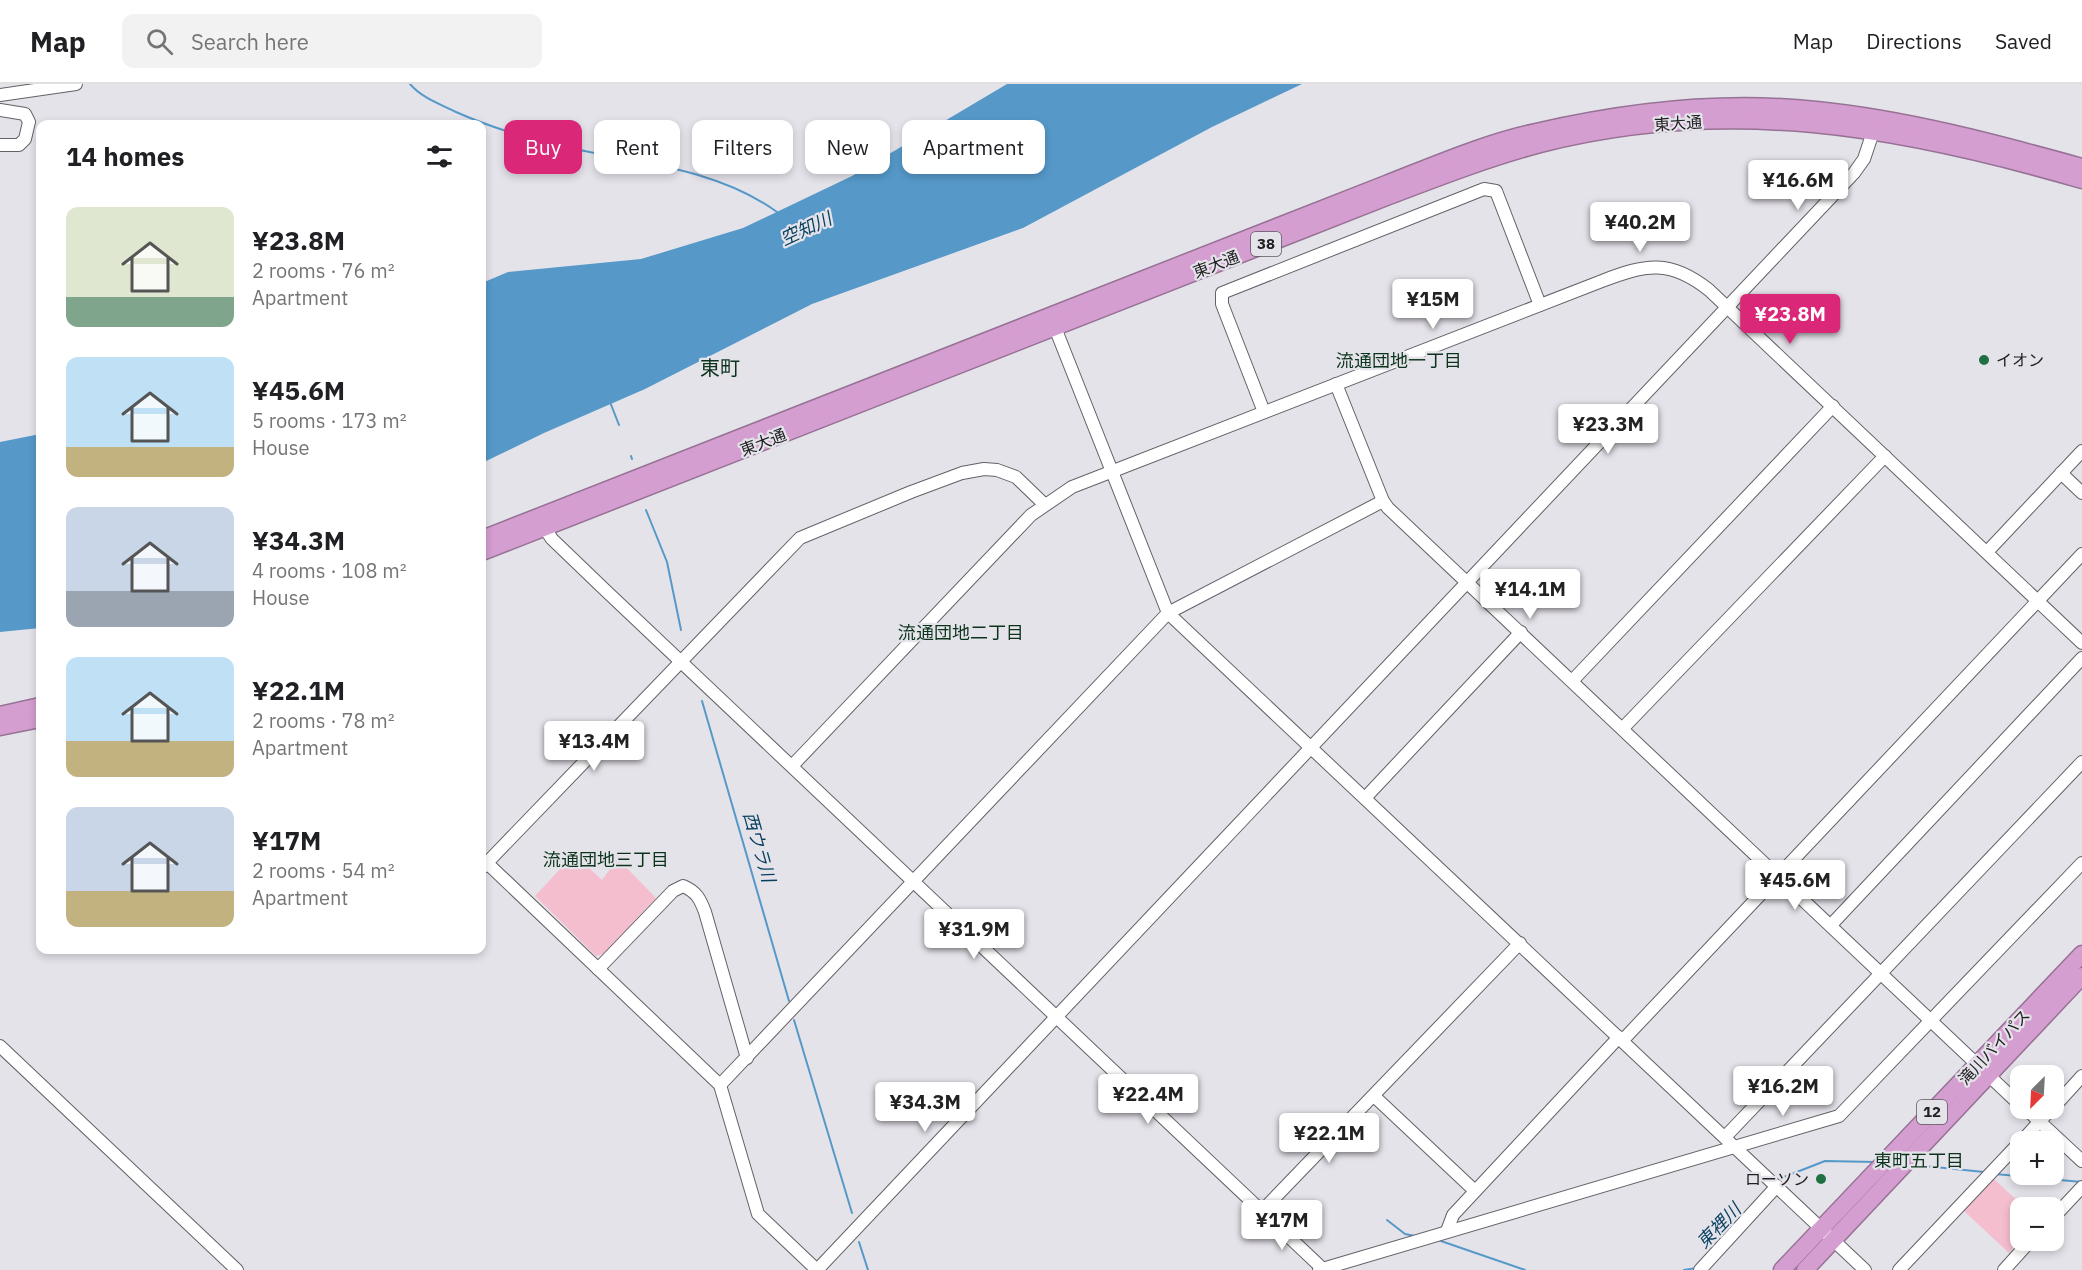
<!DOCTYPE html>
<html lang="en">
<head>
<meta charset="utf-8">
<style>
	body { margin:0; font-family:"IBM Plex Sans","Noto Sans JP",sans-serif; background:#f2f2f2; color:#202124; height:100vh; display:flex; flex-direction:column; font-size:22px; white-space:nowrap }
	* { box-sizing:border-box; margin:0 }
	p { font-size:20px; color:#757577 }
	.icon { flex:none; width:33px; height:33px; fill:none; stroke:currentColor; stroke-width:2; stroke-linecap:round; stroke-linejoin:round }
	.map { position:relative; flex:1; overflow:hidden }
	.drawer { position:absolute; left:36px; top:36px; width:450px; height:834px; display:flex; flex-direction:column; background:#fff; border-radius:12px; box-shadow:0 3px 9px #0003 }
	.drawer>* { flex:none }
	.guide { position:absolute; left:504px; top:36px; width:570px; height:54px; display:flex; gap:12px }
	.needle { width:39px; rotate:204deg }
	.tools { position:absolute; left:2010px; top:981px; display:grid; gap:12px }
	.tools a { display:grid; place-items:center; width:54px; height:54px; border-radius:12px; background:#fff; box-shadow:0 3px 9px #0003; font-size:30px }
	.price { position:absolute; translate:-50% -51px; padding:0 14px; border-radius:6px; background:#fff; color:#222; font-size:20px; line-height:39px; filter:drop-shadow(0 2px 3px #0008) }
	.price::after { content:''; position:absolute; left:50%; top:36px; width:18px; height:14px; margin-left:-9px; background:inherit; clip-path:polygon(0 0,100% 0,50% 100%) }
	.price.selected { background:#db2777; color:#fff }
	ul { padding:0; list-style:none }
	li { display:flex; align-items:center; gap:18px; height:150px; padding:0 30px }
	li span { display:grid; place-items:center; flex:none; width:168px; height:120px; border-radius:12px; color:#555 }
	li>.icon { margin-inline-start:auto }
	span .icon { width:72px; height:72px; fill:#fffc; stroke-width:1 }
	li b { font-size:26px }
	h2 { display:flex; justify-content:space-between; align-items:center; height:72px; padding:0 30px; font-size:26px }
	.tag { padding:0 21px; border-radius:12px; background:#fff; box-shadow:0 3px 9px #0003; font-size:21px; line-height:54px }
	.tag.selected { background:#db2777; color:#fff }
	header { display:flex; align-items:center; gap:36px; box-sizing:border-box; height:84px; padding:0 30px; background:#fff; border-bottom:2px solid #e0e0e0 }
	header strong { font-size:28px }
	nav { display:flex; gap:33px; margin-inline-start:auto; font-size:21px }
	.search { width:420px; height:54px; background:#f2f2f2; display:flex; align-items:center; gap:15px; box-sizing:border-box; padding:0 21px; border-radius:12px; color:#757577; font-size:22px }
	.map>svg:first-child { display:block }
	.green { fill:#f5becf }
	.water { fill:#5699c9 }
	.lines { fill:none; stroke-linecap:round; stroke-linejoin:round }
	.stream { stroke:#5699c9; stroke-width:2 }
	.minor-casing { stroke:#636167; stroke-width:14 }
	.highway-casing { stroke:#967294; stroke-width:19 }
	.minor { stroke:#fff; stroke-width:12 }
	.highway { stroke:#d59ed1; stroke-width:16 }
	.poi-dot { fill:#1f7142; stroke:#e5e3ea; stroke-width:2 }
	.labels { text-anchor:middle; stroke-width:4.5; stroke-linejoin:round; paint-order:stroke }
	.shield { fill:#e5e3ea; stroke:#5c5a5e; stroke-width:1.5 }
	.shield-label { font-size:15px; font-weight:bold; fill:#212022 }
	.street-label { font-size:16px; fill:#212022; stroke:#e5e3ea }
	.poi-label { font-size:16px; fill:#212022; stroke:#e5e3ea; text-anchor:start }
	.water-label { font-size:18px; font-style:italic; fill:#073f5f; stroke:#e5e3ea }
	.neighbourhood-label { font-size:18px; fill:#0c331c; stroke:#e5e3ea }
	.quarter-label { font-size:20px; fill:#0c331c; stroke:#e5e3ea }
</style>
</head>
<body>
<header>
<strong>Map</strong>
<div class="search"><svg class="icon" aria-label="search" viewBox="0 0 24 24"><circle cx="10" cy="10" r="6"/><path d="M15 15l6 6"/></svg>Search here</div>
<nav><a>Map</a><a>Directions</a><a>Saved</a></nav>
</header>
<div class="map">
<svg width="2082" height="1186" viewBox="0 0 2082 1186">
	<rect width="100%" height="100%" fill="#e5e3ea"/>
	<g class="green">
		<path d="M574,770L602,796L618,775L656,814L603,870L596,872L535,812Z"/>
		<path d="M1994,1095L2024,1123L2020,1124V1156L2009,1169L1964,1127Z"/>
	</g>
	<g class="water">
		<path d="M1007,0H1302L1212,43L1023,144L812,220L645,305L544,349L482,379V199L508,188L641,175L743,144L852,92Z"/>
		<path d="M40,350V544L0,548V358Z"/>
	</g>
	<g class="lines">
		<g class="stream">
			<path d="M410,0C422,14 440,20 456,28C494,45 533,56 574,65C643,79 719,86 777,128"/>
			<path d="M610,318L619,341"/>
			<path d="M631,372L632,375"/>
			<path d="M646,426L667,478L681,546"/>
			<path d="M702,617L789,917"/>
			<path d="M794,936L852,1129"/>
			<path d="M1915,1081L1984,1088"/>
			<path d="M1995,1090L2082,1098"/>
			<path d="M1779,1098L1784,1093L1825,1077L1876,1078"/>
			<path d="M1387,1136L1405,1150L1415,1152"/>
			<path d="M1438,1156L1525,1186"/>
			<path d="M859,1158L868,1186"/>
			<path d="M1684,1186L1696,1184"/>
		</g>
		<g class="minor-casing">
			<g id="minor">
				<path d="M0,11L76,0"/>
				<path d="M0,26L25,30L29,38L25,55L19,61H0"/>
				<path d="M1052,236L1168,529L1865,1186"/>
				<path d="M1336,300L1383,417L1388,424L2020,1021"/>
				<path d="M1264,328L1222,220V209L1484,105L1496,107L1540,221"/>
				<path d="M2061,389L2082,409"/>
				<path d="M541,439L552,455L604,505L1324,1186"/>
				<path d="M1987,468L2082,367"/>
				<path d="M1573,596L1833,322"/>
				<path d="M1623,644L1885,372"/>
				<path d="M792,682L1031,431L1072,403L1602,197C1646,180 1670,175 1709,206L2082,559"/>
				<path d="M1365,714L1521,548"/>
				<path d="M487,779L720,1001L758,1130L817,1186L1854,89L1864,75L1875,42"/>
				<path d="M482,784L800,454L911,408L962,389L984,385L997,386L1016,393L1044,420"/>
				<path d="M1831,841L2082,574"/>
				<path d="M598,885L673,807L683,802C697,808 700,815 705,828L747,974"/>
				<path d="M1623,956L2082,470"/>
				<path d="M0,962L237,1186"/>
				<path d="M720,1001L1168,529L1383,417"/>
				<path d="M1375,1013L1475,1107"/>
				<path d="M2054,1023L2082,992"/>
				<path d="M2025,1024L2082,1077"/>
				<path d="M1726,1052L2082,678"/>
				<path d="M2021,1058L2052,1024"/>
				<path d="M1262,1127L1520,859"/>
				<path d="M2054,1133L2082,1103"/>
				<path d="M1447,1147L1453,1131L1619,953"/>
				<path d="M1319,1186L1839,1032L2082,779"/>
				<path d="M1700,1186L1777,1102"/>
				<path d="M1899,1186L2020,1058"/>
				<path d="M2004,1186L2031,1156"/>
			</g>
		</g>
		<g class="highway-casing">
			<g id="highway">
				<path d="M482,455L1386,100C1435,81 1485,59 1536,48C1627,27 1723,16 1816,26C1906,35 1995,59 2082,83"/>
				<path d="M482,468L1389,112C1439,93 1488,74 1540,60C1728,12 1900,43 2082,96"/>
				<path d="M0,631L40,622"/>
				<path d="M0,643L40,635"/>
				<path d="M1782,1186L2082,870"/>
				<path d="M1805,1186L2082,892"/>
			</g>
		</g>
		<use href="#minor" class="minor"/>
		<use href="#highway" class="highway"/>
	</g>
	<g class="poi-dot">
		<circle cx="1984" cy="276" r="6"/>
		<circle cx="1821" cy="1095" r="6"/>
	</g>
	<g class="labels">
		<g class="shield">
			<rect x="1251" y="148" width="30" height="24" rx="4.5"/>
			<rect x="1917" y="1016" width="30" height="24" rx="4.5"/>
		</g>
		<g class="shield-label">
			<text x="1266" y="165">38</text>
			<text x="1932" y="1033">12</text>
		</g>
		<g class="street-label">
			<text transform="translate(1678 39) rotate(-4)" y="6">東大通</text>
			<text transform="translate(1216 180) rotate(-21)" y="6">東大通</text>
			<text transform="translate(763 358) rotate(-21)" y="6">東大通</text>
			<text transform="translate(1994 963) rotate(-47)" y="6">滝川バイパス</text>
		</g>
		<g class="poi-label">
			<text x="1996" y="282">イオン</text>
			<text x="1809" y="1101" text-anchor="end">ローソン</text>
		</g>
		<g class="water-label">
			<text transform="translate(806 145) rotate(-25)" y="6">空知川</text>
			<text transform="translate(759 763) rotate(74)" y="6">西ウラ川</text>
			<text transform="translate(1719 1142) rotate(-46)" y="6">東裡川</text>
		</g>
		<g class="neighbourhood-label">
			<text x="1399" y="283">流通団地一丁目</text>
			<text x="961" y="555">流通団地二丁目</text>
			<text x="606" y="782">流通団地三丁目</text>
			<text x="1919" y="1083">東町五丁目</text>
		</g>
		<g class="quarter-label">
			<text x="720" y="291">東町</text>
		</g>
	</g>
</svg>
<div class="tools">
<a><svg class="needle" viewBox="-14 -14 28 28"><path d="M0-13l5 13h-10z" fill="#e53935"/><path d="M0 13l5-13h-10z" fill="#757577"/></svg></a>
<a>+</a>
<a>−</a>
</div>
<b class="price" style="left:1798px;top:127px">¥16.6M</b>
<b class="price" style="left:1640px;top:169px">¥40.2M</b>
<b class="price" style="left:1433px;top:246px">¥15M</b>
<b class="price selected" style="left:1790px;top:261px">¥23.8M</b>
<b class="price" style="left:1608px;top:371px">¥23.3M</b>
<b class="price" style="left:1530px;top:536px">¥14.1M</b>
<b class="price" style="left:594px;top:688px">¥13.4M</b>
<b class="price" style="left:1795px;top:827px">¥45.6M</b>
<b class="price" style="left:974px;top:876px">¥31.9M</b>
<b class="price" style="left:1783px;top:1033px">¥16.2M</b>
<b class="price" style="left:1148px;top:1041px">¥22.4M</b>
<b class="price" style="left:925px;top:1049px">¥34.3M</b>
<b class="price" style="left:1329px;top:1080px">¥22.1M</b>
<b class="price" style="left:1282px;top:1167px">¥17M</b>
<div class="guide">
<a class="tag selected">Buy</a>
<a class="tag">Rent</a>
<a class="tag">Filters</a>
<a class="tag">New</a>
<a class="tag">Apartment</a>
</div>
<section class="drawer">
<h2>14 homes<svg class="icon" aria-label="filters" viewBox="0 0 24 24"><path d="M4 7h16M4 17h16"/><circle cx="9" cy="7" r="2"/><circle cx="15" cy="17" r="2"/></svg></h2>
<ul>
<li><span style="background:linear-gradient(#dfe7d0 75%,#7fa58c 0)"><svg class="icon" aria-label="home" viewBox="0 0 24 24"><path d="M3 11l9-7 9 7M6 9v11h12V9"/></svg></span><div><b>¥23.8M</b><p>2 rooms · 76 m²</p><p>Apartment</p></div></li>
<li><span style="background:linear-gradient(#bfe0f5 75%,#c2b280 0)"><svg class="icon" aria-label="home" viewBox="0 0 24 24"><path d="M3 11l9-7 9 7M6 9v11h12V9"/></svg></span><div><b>¥45.6M</b><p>5 rooms · 173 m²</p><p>House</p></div></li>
<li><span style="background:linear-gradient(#c9d6e8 70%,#9aa5b1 0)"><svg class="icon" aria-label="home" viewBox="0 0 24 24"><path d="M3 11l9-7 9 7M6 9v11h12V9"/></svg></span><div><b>¥34.3M</b><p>4 rooms · 108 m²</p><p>House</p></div></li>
<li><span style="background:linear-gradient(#bfe0f5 70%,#c2b280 0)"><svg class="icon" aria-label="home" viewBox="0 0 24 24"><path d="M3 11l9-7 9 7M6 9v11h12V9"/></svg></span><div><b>¥22.1M</b><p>2 rooms · 78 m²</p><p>Apartment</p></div></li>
<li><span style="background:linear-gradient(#c9d6e8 70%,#c2b280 0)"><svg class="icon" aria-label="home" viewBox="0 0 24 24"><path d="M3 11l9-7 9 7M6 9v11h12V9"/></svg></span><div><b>¥17M</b><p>2 rooms · 54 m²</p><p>Apartment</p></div></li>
</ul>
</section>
</div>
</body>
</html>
